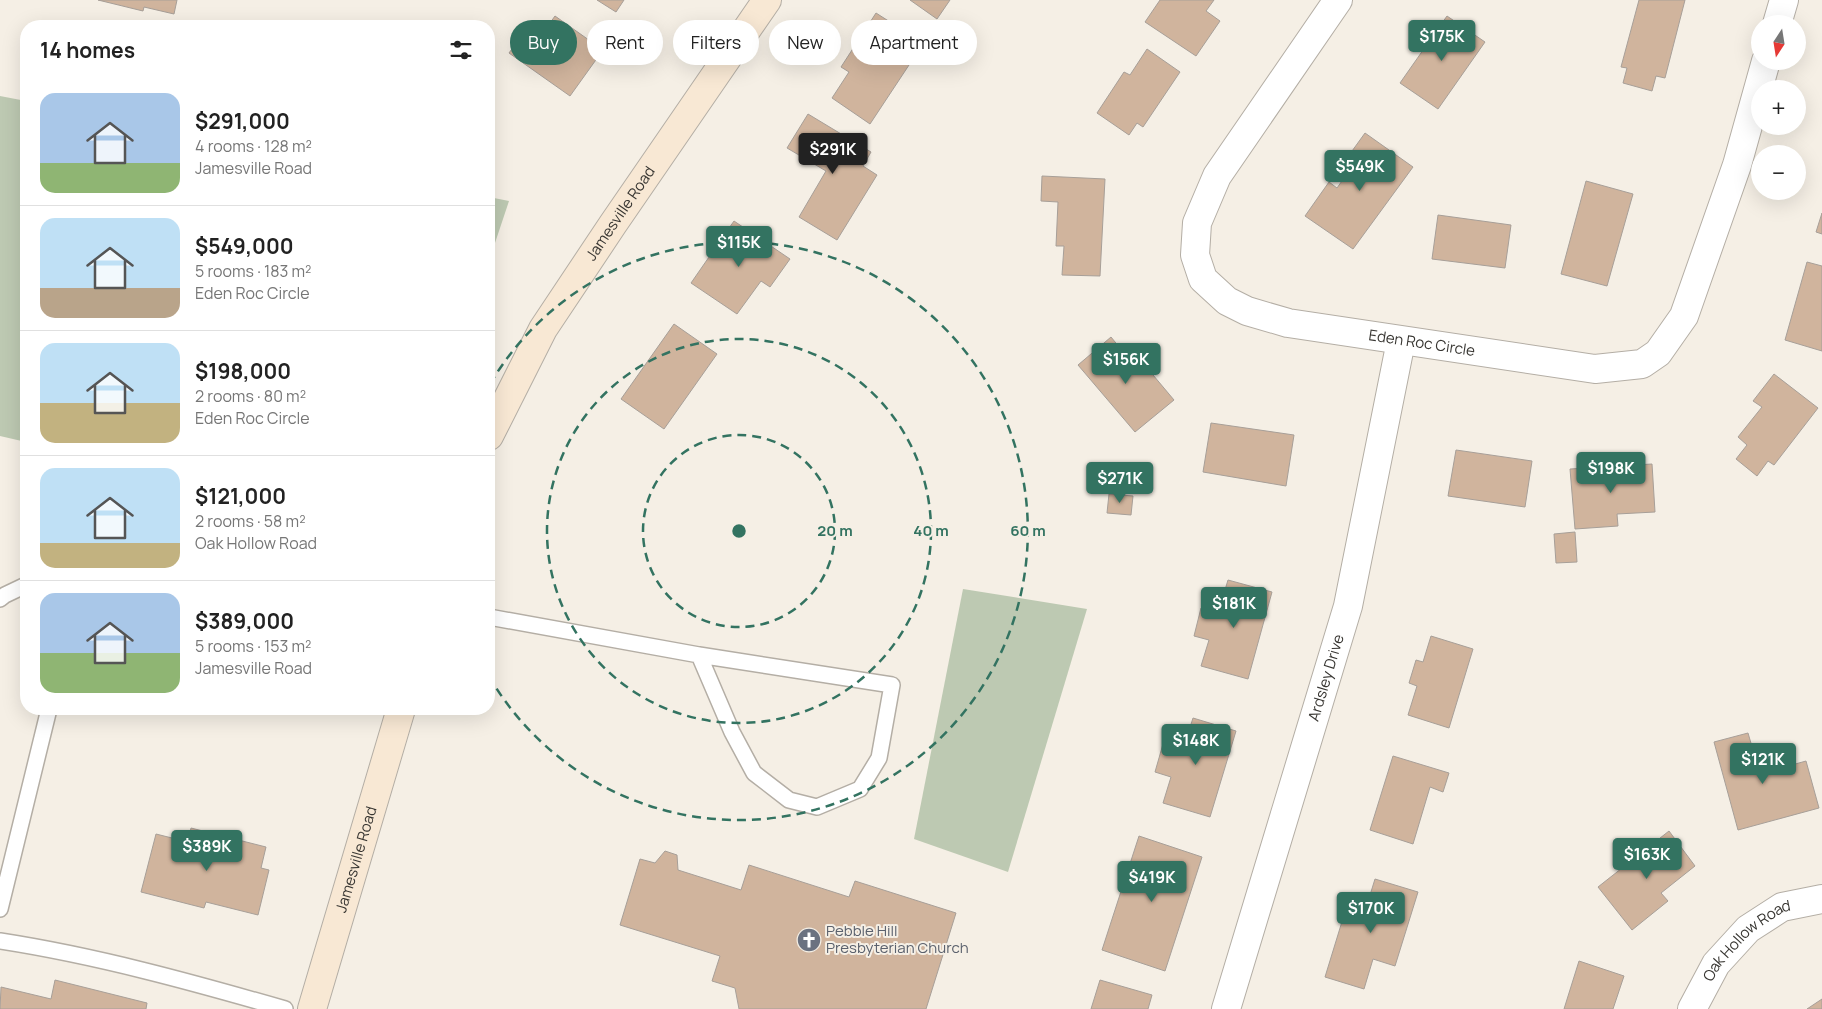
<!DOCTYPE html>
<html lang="en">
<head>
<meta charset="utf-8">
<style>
	body { margin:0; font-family:Manrope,sans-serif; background:#f6f6f6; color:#222; height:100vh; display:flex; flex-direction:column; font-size:19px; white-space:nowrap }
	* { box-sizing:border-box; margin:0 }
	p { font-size:16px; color:#767676 }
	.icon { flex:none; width:28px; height:28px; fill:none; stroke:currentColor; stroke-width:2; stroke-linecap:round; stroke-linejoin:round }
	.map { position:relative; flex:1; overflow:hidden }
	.sheet { position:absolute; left:20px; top:20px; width:475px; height:695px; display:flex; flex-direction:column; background:#fff; border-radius:20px; box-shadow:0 5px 20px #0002 }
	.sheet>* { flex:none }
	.top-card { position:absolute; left:510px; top:20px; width:475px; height:45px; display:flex; gap:10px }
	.needle { width:32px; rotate:192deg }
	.fabs { position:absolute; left:1751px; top:15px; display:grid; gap:10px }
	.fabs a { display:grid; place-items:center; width:55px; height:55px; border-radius:50%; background:#fff; box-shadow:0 5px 20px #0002; font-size:25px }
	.price { position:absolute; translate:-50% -42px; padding:0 11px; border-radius:5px; background:#337361; color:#fff; font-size:16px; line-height:32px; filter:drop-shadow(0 1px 2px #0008) }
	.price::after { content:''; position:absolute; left:50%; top:30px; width:15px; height:11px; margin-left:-8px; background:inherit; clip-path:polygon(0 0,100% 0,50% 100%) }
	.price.active { background:#222; color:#fff }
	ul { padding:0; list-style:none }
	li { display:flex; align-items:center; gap:15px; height:125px; padding:0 20px }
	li+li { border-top:1px solid #e0e0e0 }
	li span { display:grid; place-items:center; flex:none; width:140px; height:100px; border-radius:15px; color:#555 }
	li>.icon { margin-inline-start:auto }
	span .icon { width:60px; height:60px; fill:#fffc; stroke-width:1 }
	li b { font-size:21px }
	h2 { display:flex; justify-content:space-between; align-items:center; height:60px; padding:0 20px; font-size:21px }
	.tag { padding:0 18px; border-radius:22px; background:#fff; box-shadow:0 5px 20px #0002; font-size:18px; line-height:45px }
	.tag.active { background:#337361; color:#fff }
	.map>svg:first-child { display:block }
	.green { fill:#bdc9b2 }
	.building { fill:#d0b49d; stroke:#a79f98 }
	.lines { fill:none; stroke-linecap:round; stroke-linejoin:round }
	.lane-casing { stroke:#b4aea5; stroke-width:18 }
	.street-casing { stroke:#b4aea5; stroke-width:30 }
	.secondary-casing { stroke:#b4aea5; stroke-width:30 }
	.lane { stroke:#fff; stroke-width:15 }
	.street { stroke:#fff; stroke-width:28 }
	.secondary { stroke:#f8e8d4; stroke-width:28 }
	.ring { fill:none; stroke:#337361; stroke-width:2.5; stroke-dasharray:9 6 }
	.labels { text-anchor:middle; stroke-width:4; stroke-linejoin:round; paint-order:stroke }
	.street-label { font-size:15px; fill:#383632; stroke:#f5efe5 }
	.worship-label { font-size:15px; fill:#5b616d; stroke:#f5efe5; text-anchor:start }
	.centre { fill:#337361; stroke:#f5efe5; stroke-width:2.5 }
	.ring-label { font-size:15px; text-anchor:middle; font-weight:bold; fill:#337361; stroke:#f5efe5; stroke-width:4; stroke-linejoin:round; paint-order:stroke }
</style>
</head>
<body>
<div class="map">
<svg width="1822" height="1009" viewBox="0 0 1822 1009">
	<rect width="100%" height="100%" fill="#f5efe5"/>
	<g class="green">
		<path d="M0,96L26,101V442L0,436Z"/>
		<path d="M489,197L509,201L489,261Z"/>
		<path d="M963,589L1087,609L1008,872L914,839Z"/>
	</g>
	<g class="building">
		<path d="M98,0H177L174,14L144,7L143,11Z"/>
		<path d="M597,0H624L616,12Z"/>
		<path d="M910,0H950L937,19Z"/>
		<path d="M1160,0H1214L1206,11L1220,21L1196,56L1145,22Z"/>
		<path d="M1639,0H1685L1665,78L1656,76L1652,91L1623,83L1627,68L1621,67Z"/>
		<path d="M876,13L912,36L898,58L909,65L870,124L832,98L849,72L841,67Z"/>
		<path d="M555,16L603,50L570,96L509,53L519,39L532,48Z"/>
		<path d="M1447,16L1485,42L1438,109L1400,83Z"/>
		<path d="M1147,49L1180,72L1143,127L1137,123L1129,135L1097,113L1124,72L1130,75Z"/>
		<path d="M808,114L871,152L863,166L877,175L837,240L799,217L826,171L787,148Z"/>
		<path d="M1365,133L1413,167L1353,249L1305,216L1329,182L1337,188L1349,171L1342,165Z"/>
		<path d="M1042,176L1105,179L1100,276L1062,275L1064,246H1056L1058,202L1041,201Z"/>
		<path d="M1586,181L1633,194L1607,286L1561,274Z"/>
		<path d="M1822,213V234L1816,232Z"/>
		<path d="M1438,215L1511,225L1505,268L1432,259Z"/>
		<path d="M734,221L790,259L770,287L761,281L737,314L691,283Z"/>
		<path d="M1807,262L1822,266V351L1785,340Z"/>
		<path d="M674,324L717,354L664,429L621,399Z"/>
		<path d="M1111,337L1141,374L1148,369L1174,400L1135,432L1078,365Z"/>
		<path d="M1774,374L1818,408L1774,465L1768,461L1757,476L1736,459L1747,445L1738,437L1762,407L1753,401Z"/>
		<path d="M1211,423L1294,435L1286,486L1203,472Z"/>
		<path d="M1456,450L1532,461L1525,507L1448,496Z"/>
		<path d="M1652,464L1655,512L1617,514L1618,526L1575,529L1570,469Z"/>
		<path d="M1109,494L1133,496L1131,515L1107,513Z"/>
		<path d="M1575,532L1577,562L1556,563L1554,534Z"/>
		<path d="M1228,580L1272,592L1248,679L1201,666L1209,640L1194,636L1201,608L1218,613Z"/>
		<path d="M1431,636L1473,649L1449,728L1408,715L1417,686L1409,683L1416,660L1423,662Z"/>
		<path d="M1193,718L1236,731L1210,817L1163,803L1171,777L1155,772L1165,737L1185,743Z"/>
		<path d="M1748,733L1760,774L1806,761L1819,808L1738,830L1714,742Z"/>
		<path d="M1393,756L1449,773L1443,792L1430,787L1413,844L1370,830Z"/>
		<path d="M191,828L266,847L261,868L269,870L258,915L206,902L204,908L141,892L156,834L188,842Z"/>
		<path d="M1669,831L1695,866L1661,893L1668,901L1632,930L1598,887Z"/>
		<path d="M1139,836L1202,857L1165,971L1102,950Z"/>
		<path d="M665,851L677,855L678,870L741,890L749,865L849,897L855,881L956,913L926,1009H739L735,988L712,981L720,956L620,925L640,859L655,863Z"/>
		<path d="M1375,879L1418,892L1395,966L1373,959L1364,989L1325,977L1348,902L1366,908Z"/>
		<path d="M1579,961L1624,976L1613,1009H1564Z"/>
		<path d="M55,980L147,1003L146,1009H0L1,987L51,999Z"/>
		<path d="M1100,980L1152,995L1148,1009H1091Z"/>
		<path d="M1822,999V1009H1807Z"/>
	</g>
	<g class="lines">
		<g class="lane-casing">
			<g id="lane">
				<path d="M0,599L5,595L26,585"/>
				<path d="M489,617L699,655L732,732L754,773L789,800L817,807L860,789L879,758L892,685L699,655"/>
				<path d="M0,909L49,709"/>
				<path d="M0,941C97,956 191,982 285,1009"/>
			</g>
		</g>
		<g class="street-casing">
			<g id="street">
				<path id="s1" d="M1338,0L1217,176L1197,223L1195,255L1203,279L1227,301L1247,311L1288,323L1595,369L1642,364L1658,353L1684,316L1737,165L1766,61"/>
				<path d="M1777,24L1784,0"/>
				<path id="s2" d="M1226,1009L1348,606L1401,341"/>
				<path id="s3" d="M1692,1009L1716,964L1748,929L1782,907L1822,899"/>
			</g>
		</g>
		<g class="secondary-casing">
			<g id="secondary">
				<path id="s4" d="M489,436L543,329L613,224L767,0"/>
				<path id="s5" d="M312,1009L401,709"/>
			</g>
		</g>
		<use href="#lane" class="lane"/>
		<use href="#street" class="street"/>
		<use href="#secondary" class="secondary"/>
	</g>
	<g class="ring">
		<circle cx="739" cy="531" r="96"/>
		<circle cx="739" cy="531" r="192"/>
		<path d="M490 384A289 289 0 1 1 490 678"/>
	</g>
	<defs>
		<g id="church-disc" transform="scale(1.25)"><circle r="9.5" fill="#6b7280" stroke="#f5efe5"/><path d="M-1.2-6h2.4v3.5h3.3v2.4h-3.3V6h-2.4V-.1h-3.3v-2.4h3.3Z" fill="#fff"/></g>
	</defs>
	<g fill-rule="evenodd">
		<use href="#church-disc" x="809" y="940"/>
	</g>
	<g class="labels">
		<g class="street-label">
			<text dy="5" stroke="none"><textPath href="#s4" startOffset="259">Jamesville Road</textPath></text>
			<text dy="5" stroke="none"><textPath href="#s1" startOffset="555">Eden Roc Circle</textPath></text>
			<text dy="5" stroke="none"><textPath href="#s2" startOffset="346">Ardsley Drive</textPath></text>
			<text dy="5" stroke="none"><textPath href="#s5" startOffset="156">Jamesville Road</textPath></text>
			<text dy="5" stroke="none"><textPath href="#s3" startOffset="90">Oak Hollow Road</textPath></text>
		</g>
		<g class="worship-label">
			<text x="826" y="936">Pebble Hill<tspan x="826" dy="17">Presbyterian Church</tspan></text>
		</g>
	</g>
	<circle cx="739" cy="531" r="8" class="centre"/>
	<g class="ring-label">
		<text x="835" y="536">20 m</text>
		<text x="931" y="536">40 m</text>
		<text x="1028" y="536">60 m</text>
	</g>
</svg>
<div class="fabs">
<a><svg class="needle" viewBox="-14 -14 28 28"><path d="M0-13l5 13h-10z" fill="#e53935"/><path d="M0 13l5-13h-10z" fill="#767676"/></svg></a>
<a>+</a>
<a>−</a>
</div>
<b class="price" style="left:1442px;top:62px">$175K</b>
<b class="price active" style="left:833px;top:175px">$291K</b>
<b class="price" style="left:1360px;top:192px">$549K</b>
<b class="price" style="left:739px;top:268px">$115K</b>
<b class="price" style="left:1126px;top:385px">$156K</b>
<b class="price" style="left:1611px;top:494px">$198K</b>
<b class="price" style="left:1120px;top:504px">$271K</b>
<b class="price" style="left:1234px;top:629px">$181K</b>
<b class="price" style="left:1196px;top:766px">$148K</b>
<b class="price" style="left:1763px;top:785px">$121K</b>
<b class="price" style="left:207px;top:872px">$389K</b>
<b class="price" style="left:1647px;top:880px">$163K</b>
<b class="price" style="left:1152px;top:903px">$419K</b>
<b class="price" style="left:1371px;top:934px">$170K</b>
<div class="top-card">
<a class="tag active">Buy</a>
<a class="tag">Rent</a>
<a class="tag">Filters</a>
<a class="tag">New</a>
<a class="tag">Apartment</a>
</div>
<section class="sheet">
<h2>14 homes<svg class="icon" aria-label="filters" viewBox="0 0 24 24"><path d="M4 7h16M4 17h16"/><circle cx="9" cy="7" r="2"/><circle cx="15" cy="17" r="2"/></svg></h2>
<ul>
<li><span style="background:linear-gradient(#a9c7e8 70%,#8fb573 0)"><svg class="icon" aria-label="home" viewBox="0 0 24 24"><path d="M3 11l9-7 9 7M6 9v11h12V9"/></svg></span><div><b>$291,000</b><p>4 rooms · 128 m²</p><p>Jamesville Road</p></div></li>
<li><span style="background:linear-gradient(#bfe0f5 70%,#b9a48a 0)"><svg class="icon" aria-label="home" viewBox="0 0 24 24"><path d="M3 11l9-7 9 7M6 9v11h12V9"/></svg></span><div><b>$549,000</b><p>5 rooms · 183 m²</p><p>Eden Roc Circle</p></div></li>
<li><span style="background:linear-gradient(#bfe0f5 60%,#c2b280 0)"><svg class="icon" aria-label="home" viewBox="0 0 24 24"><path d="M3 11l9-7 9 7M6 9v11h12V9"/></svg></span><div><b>$198,000</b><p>2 rooms · 80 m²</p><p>Eden Roc Circle</p></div></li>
<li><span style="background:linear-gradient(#bfe0f5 75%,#c2b280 0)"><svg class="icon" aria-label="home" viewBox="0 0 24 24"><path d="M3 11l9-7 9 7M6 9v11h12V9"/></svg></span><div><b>$121,000</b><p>2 rooms · 58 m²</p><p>Oak Hollow Road</p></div></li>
<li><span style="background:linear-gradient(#a9c7e8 60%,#8fb573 0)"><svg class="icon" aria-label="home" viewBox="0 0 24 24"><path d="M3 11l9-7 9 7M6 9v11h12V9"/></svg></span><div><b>$389,000</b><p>5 rooms · 153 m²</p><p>Jamesville Road</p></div></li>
</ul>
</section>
</div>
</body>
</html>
